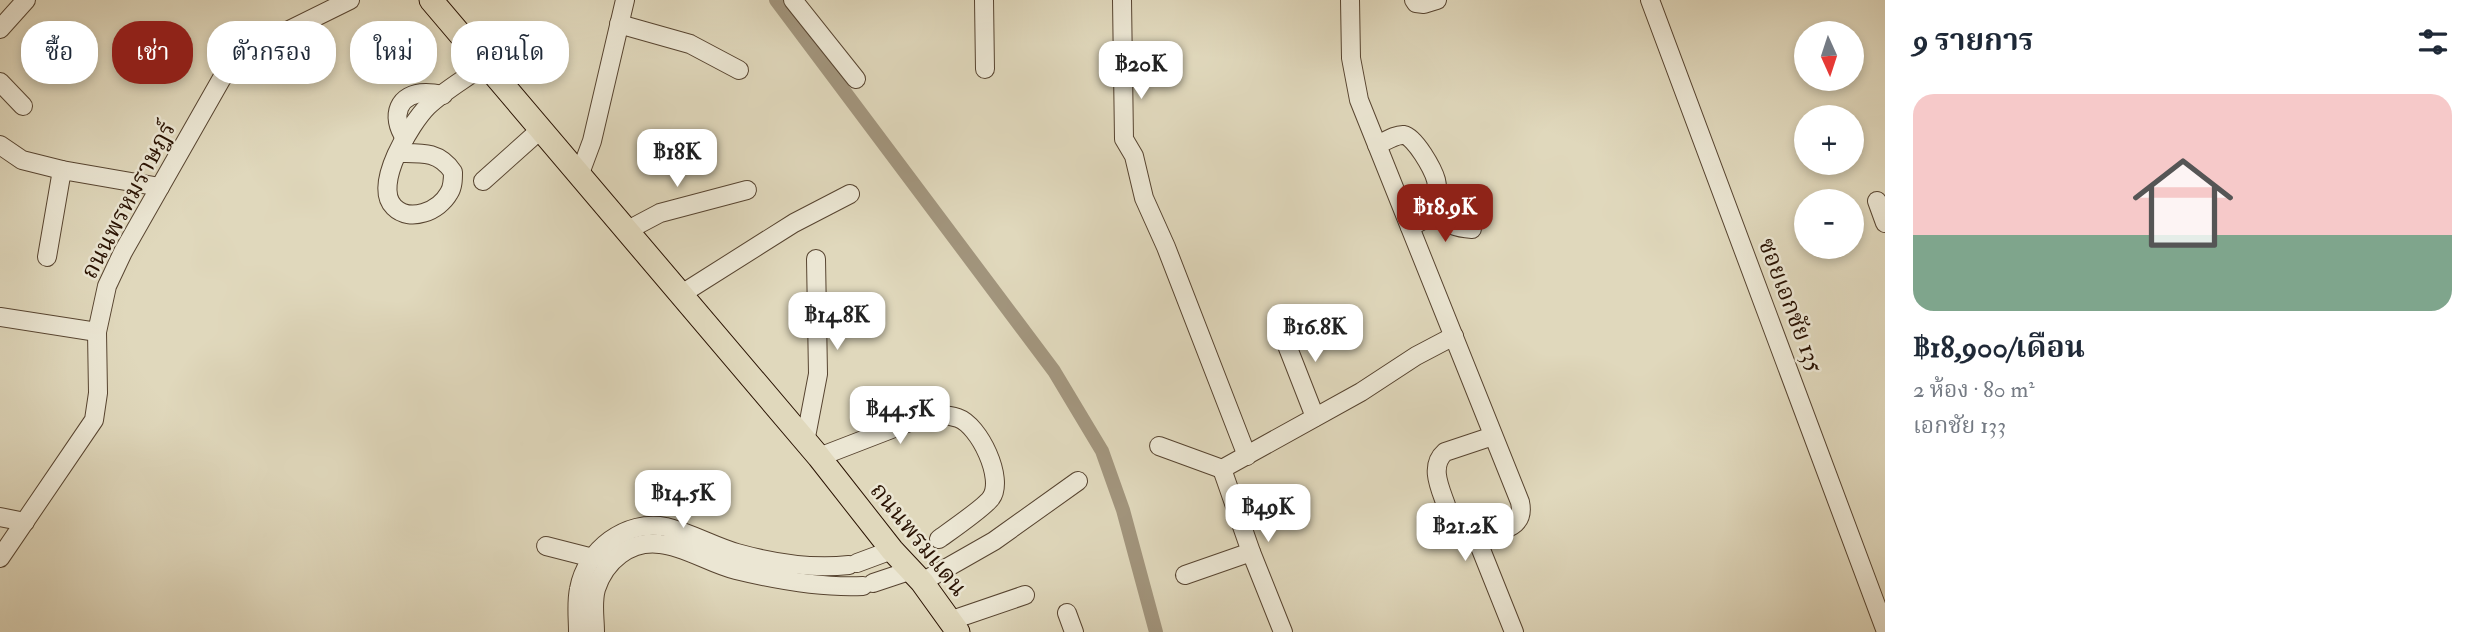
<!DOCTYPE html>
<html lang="th">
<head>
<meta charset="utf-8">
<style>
	body { margin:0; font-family:"IM FELL Double Pica","Noto Serif Thai",serif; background:#f6f6f7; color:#1f2937; height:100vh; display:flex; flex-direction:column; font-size:26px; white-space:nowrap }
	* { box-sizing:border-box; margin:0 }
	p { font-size:23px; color:#747a83 }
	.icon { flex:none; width:38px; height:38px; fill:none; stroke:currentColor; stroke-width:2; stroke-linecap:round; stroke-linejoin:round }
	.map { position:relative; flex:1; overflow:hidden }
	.drawer { display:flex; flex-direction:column; background:#fff; width:595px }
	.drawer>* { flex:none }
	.banner { position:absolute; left:21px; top:21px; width:665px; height:63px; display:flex; gap:14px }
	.needle { width:46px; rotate:177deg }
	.fabs { position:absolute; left:1794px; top:21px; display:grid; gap:14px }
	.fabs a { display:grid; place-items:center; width:70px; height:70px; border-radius:50%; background:#fff; box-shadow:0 4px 10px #0003; font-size:35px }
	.price { position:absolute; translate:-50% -60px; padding:0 16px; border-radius:14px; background:#fff; color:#222; font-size:23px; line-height:46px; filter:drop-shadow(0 2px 4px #0008) }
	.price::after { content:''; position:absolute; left:50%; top:42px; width:21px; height:16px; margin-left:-10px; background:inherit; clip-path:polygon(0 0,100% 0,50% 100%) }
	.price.on { background:#8f2418; color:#fff }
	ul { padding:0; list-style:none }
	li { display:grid; align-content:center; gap:14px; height:371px; padding:0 28px }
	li+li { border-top:2px solid #e0e1e3 }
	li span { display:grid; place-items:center; height:217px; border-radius:21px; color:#555 }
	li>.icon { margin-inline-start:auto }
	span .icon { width:126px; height:126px; fill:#fffc; stroke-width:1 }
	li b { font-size:30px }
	h2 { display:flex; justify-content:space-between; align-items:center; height:84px; padding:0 28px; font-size:30px }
	.chip { padding:0 24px; border-radius:28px; background:#fff; box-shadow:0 4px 10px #0003; font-size:24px; line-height:63px }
	.chip.on { background:#8f2418; color:#fff }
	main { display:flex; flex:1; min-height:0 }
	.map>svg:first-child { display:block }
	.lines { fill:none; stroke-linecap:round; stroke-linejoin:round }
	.canal { stroke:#a2957d; stroke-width:14 }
	.minor-casing { stroke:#574430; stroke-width:20 }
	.major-casing { stroke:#291202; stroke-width:25 }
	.minor { stroke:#ebe6d3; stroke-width:18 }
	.major { stroke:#e0d8bc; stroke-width:23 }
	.labels { text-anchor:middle; stroke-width:5; stroke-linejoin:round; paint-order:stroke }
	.street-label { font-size:24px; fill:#291202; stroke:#ebe6d3 }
</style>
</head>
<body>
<main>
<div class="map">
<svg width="1885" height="632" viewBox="0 0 1885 632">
	<rect width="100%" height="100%" fill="#e0d8bc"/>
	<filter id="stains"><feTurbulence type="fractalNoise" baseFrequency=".00286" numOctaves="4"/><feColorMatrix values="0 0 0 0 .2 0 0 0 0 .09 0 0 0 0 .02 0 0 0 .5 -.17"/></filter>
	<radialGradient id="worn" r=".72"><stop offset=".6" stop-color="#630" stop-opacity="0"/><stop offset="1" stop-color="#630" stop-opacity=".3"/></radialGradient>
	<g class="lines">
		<path class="canal" d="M776,0L1054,371L1102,451L1123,510L1156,632"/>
		<g class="minor-casing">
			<g id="minor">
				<path d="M793,0L856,79"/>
				<path d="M984,0L985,69"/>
				<path d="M1122,0L1124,139L1134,156L1144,198L1166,247L1247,456"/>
				<path d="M1350,0L1351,58L1359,100L1520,502C1526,530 1499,529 1480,539V547L1514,632"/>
				<path d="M1414,0L1416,3L1424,4L1437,0"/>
				<path d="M1650,0L1885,629"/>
				<path d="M619,24L690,44L739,70"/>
				<path d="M0,29L26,0"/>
				<path d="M0,82L23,106"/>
				<path d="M405,138C390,116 398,93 426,93C431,93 438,94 443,95"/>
				<path d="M0,145L22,160L62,170"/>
				<path d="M1377,145C1384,142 1396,134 1404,135C1415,137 1433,169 1436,180C1439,191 1436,203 1435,214L1410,227"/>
				<path d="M398,153C421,153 439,151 453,172C453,179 453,187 449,193C439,211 410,223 394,207C372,185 411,123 428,106C445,90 467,78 485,64"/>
				<path d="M579,176L592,141L625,0"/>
				<path d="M483,181L540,130"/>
				<path d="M1877,201L1885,223"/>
				<path d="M1435,214C1448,225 1456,228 1472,229"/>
				<path d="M626,231L660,213L747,190"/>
				<path d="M47,257L62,170L160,187"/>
				<path d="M680,295L794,223L850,194"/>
				<path d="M0,317L97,332"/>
				<path d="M1279,325L1315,417"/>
				<path d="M805,442L818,374L816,259"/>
				<path d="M1159,446L1222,469"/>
				<path d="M819,457L920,418C932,415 946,414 958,418C979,425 1005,479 991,498C985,507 950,531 939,539"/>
				<path d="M1222,469L1361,392L1416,356L1454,336"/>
				<path d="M1222,469L1251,552L1283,632"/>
				<path d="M1446,505C1440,488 1429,466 1445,452L1493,436"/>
				<path d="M0,517L25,522"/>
				<path d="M546,546L593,558"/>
				<path d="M0,558L94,420L98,393L97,332L107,286L123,252L222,78L249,52L273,38L350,0"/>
				<path d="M857,563L892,550"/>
				<path d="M1185,575L1251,552"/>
				<path d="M922,582L994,541L1078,481"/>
				<path d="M873,583L912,570"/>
				<path d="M1067,613L1074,632"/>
				<path d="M952,620L1025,595"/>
				<path d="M578,632C578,618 576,603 579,589C586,550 626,519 666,527C691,533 713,546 737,553C773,563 813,569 849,565"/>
				<path d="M595,632C595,618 592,603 596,589C605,561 630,540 660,544C684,546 711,564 736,570C777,580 821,588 863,586"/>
			</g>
		</g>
		<g class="major-casing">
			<path id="major" d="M431,0L819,457L892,550L922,582L958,632"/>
		</g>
		<use href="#minor" class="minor"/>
		<use href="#major" class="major"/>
	</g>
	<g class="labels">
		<g class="street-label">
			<text transform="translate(128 200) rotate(-62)" y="8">ถนนพรหมราษฎร์</text>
			<text transform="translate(1791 305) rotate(69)" y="8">ซอยเอกชัย 135</text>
			<text transform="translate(919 539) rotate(51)" y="8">ถนนพรมแดน</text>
		</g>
	</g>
	<rect width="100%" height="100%" filter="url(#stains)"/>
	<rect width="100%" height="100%" fill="url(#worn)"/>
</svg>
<div class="fabs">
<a><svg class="needle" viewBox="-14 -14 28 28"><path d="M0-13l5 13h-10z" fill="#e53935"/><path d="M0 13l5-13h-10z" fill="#747a83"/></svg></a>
<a>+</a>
<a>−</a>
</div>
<b class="price" style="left:1141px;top:101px">฿20K</b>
<b class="price" style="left:677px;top:189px">฿18K</b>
<b class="price on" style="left:1445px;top:244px">฿18.9K</b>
<b class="price" style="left:837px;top:352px">฿14.8K</b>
<b class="price" style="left:1315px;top:364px">฿16.8K</b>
<b class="price" style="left:900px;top:446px">฿44.5K</b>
<b class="price" style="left:683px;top:530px">฿14.5K</b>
<b class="price" style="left:1268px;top:544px">฿49K</b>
<b class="price" style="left:1465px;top:563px">฿21.2K</b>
<div class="banner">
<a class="chip">ซื้อ</a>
<a class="chip on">เช่า</a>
<a class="chip">ตัวกรอง</a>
<a class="chip">ใหม่</a>
<a class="chip">คอนโด</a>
</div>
</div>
<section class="drawer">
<h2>9 รายการ<svg class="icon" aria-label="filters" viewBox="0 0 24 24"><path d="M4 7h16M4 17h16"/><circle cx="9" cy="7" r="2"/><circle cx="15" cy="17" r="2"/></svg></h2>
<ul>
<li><span style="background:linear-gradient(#f6c9c9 65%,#7fa58c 0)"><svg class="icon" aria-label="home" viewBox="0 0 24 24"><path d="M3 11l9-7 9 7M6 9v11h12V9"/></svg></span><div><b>฿18,900/เดือน</b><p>2 ห้อง · 80 m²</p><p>เอกชัย 133</p></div></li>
</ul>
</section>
</main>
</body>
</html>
